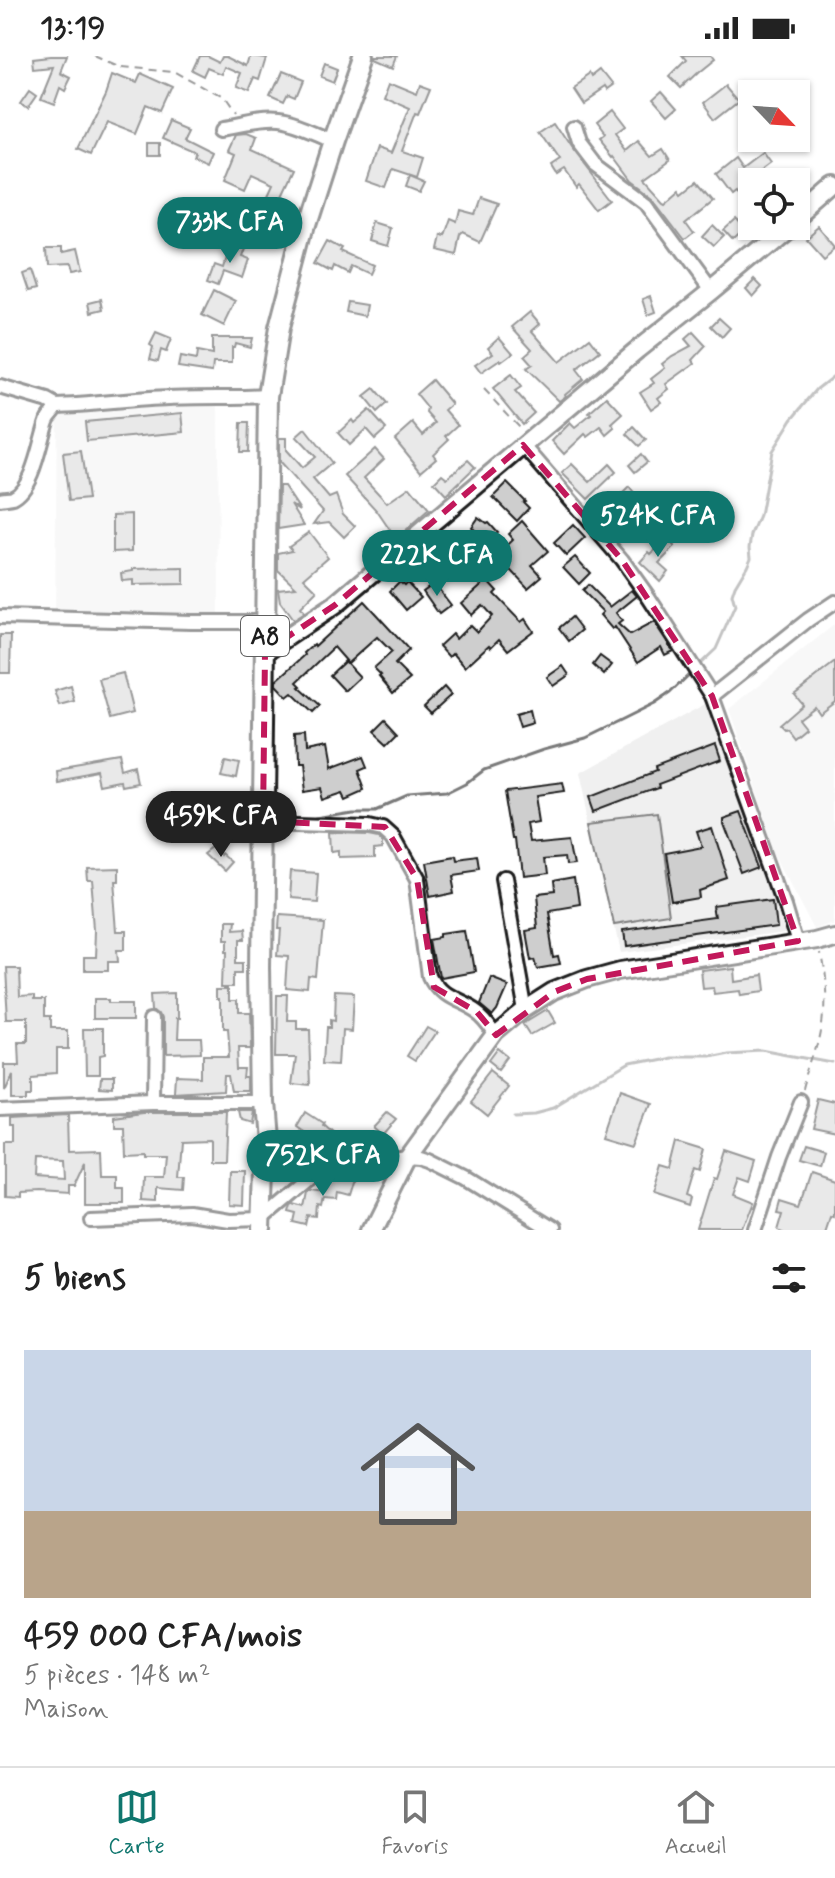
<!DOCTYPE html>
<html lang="fr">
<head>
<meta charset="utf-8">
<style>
	body { margin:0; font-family:Mynerve,sans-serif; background:#f2f2f2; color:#222; height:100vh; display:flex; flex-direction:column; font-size:30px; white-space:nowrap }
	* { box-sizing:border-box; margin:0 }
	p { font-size:26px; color:#767676 }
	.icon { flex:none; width:44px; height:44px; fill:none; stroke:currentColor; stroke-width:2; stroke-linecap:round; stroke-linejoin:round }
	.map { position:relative; height:1174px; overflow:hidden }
	.panel { display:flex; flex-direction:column; background:#fff; flex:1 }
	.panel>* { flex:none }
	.needle { width:52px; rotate:115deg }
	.controls { position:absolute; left:738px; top:24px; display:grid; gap:16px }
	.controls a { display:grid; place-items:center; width:72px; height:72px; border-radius:0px; background:#fff; box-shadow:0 2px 6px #0004; font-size:40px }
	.price { position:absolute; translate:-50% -68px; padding:0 18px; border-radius:28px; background:#0f766e; color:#fff; font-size:26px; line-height:52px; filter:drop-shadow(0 2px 4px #0008) }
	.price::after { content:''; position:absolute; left:50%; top:48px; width:24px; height:18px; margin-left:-12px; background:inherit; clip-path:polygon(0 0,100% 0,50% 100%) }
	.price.current { background:#222; color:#fff }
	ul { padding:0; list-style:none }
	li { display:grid; align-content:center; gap:16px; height:424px; padding:0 24px }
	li+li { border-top:2px solid #e0e0e0 }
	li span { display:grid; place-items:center; height:248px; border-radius:0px; color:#555 }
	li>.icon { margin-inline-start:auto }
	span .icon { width:144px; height:144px; fill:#fffc; stroke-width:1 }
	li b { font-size:34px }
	h2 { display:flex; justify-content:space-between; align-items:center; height:96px; padding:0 24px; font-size:34px }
	.status { display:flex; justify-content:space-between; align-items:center; height:56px; padding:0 40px; background:#fff; direction:ltr }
	.status svg { height:22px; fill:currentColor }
	.menu { display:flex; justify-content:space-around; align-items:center; height:112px; border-top:2px solid #e0e0e0; background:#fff; font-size:22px; color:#767676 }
	.menu a { display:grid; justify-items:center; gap:4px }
	.menu .current { color:#0f766e }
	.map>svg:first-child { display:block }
	.built { fill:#f0f0f0 }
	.green { fill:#e2e2e2; stroke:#7f7f7f; stroke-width:2 }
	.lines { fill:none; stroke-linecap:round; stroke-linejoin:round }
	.stream { stroke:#7a7a7a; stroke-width:3 }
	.building { fill:#cecece; stroke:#1c1c1c; stroke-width:2; fill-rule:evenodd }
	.street-casing { stroke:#1c1c1c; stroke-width:18 }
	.secondary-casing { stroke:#1c1c1c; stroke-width:22 }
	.primary-casing { stroke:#1c1c1c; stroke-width:24 }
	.path { stroke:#1c1c1c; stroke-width:2; stroke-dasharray:8 6; stroke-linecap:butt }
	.street { stroke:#fff; stroke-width:12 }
	.secondary { stroke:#fff; stroke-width:16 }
	.primary { stroke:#fff; stroke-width:18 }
	.marked { fill:none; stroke:#c2185b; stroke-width:6; stroke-dasharray:16 10; stroke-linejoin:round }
	.labels { text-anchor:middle; stroke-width:6; stroke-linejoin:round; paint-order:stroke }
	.shield { fill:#fff; stroke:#606060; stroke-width:2 }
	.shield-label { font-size:24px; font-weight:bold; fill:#1c1c1c }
</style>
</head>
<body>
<div class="status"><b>13:19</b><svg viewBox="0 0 49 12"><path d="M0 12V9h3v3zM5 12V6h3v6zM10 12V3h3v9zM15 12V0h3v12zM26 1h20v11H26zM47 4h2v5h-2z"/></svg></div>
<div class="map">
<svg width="835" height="1174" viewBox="0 0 835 1174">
	<rect width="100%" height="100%" fill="#fff"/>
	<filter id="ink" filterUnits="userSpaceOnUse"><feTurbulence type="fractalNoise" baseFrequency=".0125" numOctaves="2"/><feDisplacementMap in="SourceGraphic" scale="16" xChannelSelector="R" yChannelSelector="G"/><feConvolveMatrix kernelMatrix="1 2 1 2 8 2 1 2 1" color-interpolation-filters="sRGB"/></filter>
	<g filter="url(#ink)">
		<g class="built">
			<path d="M218,348L219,558L55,557L57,353Z"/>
			<path d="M835,568V864L817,871L778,796L729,653Z"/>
			<path d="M705,648L778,844L784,875L619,896L580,717Z"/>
		</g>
		<path class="green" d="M657,758L671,862L614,871L591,766Z"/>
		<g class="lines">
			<g class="stream">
				<path d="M698,610L716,593L735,550L732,539L735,530L747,510L751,501L750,491L752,479L760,460L772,395L792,363L817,333L835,319"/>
				<path d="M320,759L356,753H377L407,740L447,737L467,727L484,714L544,693L585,682L624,663L654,648L670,637L693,615"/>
				<path d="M513,1058L534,1057L553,1052L624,1009L664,1001H706L726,997L766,995L835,1008"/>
			</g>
		</g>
		<g class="building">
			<path d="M51,0H67L61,15L71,20L65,32L60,29L54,46L41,41L54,9L35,11L34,2Z"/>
			<path d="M200,0H208L220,6L223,0H228L248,10L251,0L267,2L260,25L255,23L249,37L236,32L242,17L226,10L223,18L209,12L205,21L193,15Z"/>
			<path d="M375,0H397L393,10L375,2Z"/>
			<path d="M682,0H710L713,4L697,17L681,32L670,21L686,5Z"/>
			<path d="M324,7L337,12L332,25L319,20Z"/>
			<path d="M112,17L136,27L140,18L173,33L162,57L148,51L137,78L107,66L91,99L78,93L106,35Z"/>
			<path d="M600,17L611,31L604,36L602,33L581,47L571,32L589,20L591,24Z"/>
			<path d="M281,18L301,26L294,43L287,40L283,48L270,42Z"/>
			<path d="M388,23L417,35L420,26L431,30L420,57L417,56L402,95L423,102L417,121L393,113L386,132L366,125L377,92L391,97L410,51L382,39Z"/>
			<path d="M726,28L739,43L715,62L703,46Z"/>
			<path d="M30,32L37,37L28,50L21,45Z"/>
			<path d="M661,36L676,53L666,62L651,45Z"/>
			<path d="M610,56L623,73L615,79L627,95L639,85L652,100L663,93L670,104L645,122L664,143L666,144L681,131L684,135L698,124L713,142L686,164L694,175L685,182L653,140L632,124L614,100L613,101L599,84L603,81L594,69Z"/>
			<path d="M171,64L190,72L185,82L213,96L208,107L193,100L195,96L163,82Z"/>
			<path d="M555,66L572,92L612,144L599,154L579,128L576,131L564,114L556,119L551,111L560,105L540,76Z"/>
			<path d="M246,78L256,82L252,93L294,112L269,165L277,169L271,181L247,172L251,159L258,162L274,127L252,117L245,133L225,124L236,97L229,94L236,79Z"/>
			<rect x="149" y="87" width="11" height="12"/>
			<path d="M763,97L771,108L755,120L760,126H752V156L735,135L731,138L716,118L736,102L743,112Z"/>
			<path d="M410,119L424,125L419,135L406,130Z"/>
			<path d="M479,142L497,148L480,186L463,178L460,181L456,199L434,194L437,181L442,182L448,165L455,168L458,155L473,159Z"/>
			<path d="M734,165L744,176L733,186L723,175Z"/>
			<path d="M377,167L393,172L388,190L372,185Z"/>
			<path d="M712,169L724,181L714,191L702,180Z"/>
			<path d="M819,170L835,189L822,199L806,181Z"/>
			<path d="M330,185L345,193L343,196L372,209L368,218L351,210L348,217L335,210L333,215L318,207Z"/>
			<path d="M229,188L243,193L240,201L248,204L242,222L223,215L218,228L208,224L214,208L222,211Z"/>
			<path d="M46,192H61V198L75,195L80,216L69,218L67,211L47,212Z"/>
			<path d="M30,214L36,233L28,235L22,217Z"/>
			<path d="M755,223L762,230L753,240L746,232Z"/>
			<path d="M214,234L236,245L224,270L202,259Z"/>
			<path d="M651,240L656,256L648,259L643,243Z"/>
			<path d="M102,243L104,253L92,256L90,246Z"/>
			<path d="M348,246L367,249L365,260L346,256Z"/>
			<path d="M530,256L540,268L532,275L559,306L590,282L600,295L576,314L583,323L565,338L566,340L559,345L526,313L532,309L524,300L532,293L512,271Z"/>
			<path d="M719,262L730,272L722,281L711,270Z"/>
			<path d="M693,276L706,290L693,304L695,307L666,328L669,333L658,342L661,346L651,353L640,336L654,327L651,323L665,312L662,308L672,300L691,290L685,283Z"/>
			<path d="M156,277L171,283L166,296L161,294L158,305L150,303L153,291L150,289Z"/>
			<path d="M499,281L513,297L501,306L500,304L481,317L475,309L493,297L488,291Z"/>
			<path d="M212,282H252L250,291L235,287L234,291H232V307H213L212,316L178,311L180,301L196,304L197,296L212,299Z"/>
			<path d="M511,319L521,332L515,336L534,357L522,368L493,333Z"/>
			<path d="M432,324L452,348L445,354L458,369L446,380L449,383L433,398L436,402L421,415L395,383L413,367L423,379L436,367L427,357L428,353L416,338Z"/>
			<path d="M374,333L387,348L377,357L364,341Z"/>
			<path d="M607,341L623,358L612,368L615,372L607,379L601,371L588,381L585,378L564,398L552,385L570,367L575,372L591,359L589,357Z"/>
			<path d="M369,354L386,373L375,383L366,373L349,389L338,377L352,364L354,367Z"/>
			<path d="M182,357L184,376L87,385L85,366Z"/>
			<path d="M241,367H249L248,396H240Z"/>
			<path d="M634,371L646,384L639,390L627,378Z"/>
			<path d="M305,373L332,407L313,423L329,442L336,439L343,458L355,470L344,481L329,466L314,468L323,455L279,406V382H286V394L302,412L315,401L296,381Z"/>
			<path d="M375,393L384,403L364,422L387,447L410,431L429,454L396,483L377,455L345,420Z"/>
			<path d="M81,395L88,443L69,445L63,397Z"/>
			<path d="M641,398L647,406L635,416L629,409Z"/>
			<path d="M468,404L475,411L446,439L434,426L442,418L447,422Z"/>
			<path d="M572,408L590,426L609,408L616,416L588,443L562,417Z"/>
			<path d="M507,427L525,445L523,446L529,452L517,465L493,441Z"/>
			<path d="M279,430H284L300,454L291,448L304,469L278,473Z"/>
			<path d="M629,431L651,459L669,442L676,450L660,465L659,463L649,472L645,468L628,484L614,468L633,450L622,438Z"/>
			<path d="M698,438L708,456L693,465L682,447Z"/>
			<path d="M132,458V495L113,496V459Z"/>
			<path d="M478,461L486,467L488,466L497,476L486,487L471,471Z"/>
			<path d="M522,465L548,495L532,509L542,520L528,532L497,499L513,484L508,478Z"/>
			<path d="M573,469L585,482L566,500L554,487Z"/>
			<path d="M309,476L328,501L304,522L317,535L300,552L304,557L293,564L280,546L278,533L296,531L278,514V497L292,494L289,490Z"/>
			<path d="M448,482L463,498L444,516L447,519L436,528L419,508Z"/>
			<path d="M667,482L675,491L659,507L668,515L660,525L640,506L649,496L651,498Z"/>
			<path d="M575,501L590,517L579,528L563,511Z"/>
			<path d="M184,512V528L133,529V524L122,525L121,517L133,515V513Z"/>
			<path d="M487,524L497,535L494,538L521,566L525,563L533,575L508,594L499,583L491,591L489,589L465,611L453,597L449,601L439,590L452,578L456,583L470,569L477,576L492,560L482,549L471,559L461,547Z"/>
			<path d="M400,525L404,529L407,526L421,541L406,554L390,535Z"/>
			<path d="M434,527L451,549L439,558L423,535Z"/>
			<path d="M588,529L610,551L632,534L637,540L616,557L622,565L618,568L630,579L654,566L673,595L665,599L661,591L638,606L615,571L612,573L600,559L603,556L582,535Z"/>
			<path d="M364,545L409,594L395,608L410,623L393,637L379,620L381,619L374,612L392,596L377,581L348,607L334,591L297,626L301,630L299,631L320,650L313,657L292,637L287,641L276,629V625L305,599L304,597L314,588L315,590Z"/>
			<path d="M572,561L582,574L569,585L559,572Z"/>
			<path d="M0,579H11L10,617H0Z"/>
			<path d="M600,600L612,609L604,619L593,609Z"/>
			<path d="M345,605L360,621L345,635L330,619Z"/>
			<path d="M835,606V645L819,657L814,650L798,662L805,671L793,681L786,672L784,673L779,668L802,648L794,638Z"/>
			<path d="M563,610L569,619L553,630L547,621Z"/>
			<path d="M123,617L133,657L110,663L99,623Z"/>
			<path d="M71,630L75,646L60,650L55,635Z"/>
			<path d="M444,631L451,639L431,657L424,650Z"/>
			<path d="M530,654L533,667L520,671L516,658Z"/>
			<path d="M386,662L399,676L388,687L374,674Z"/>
			<path d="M304,679L305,695L325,691L329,713L363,700L367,710L360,713L367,732L349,740L346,734L325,741L322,731L302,734L299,710H295L294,680Z"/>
			<path d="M715,690L720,705L656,729L657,732L596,755L591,741L655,716L654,713Z"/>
			<path d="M225,701L239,704L236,720L221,717Z"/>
			<path d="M122,704L125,717L138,713L141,727L126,730L125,726L105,730L102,717L57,725L56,715Z"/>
			<path d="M562,728L564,737L535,741L539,766L528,768L531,785L572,781L577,807L568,808L567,799L543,801L545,819L519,822L515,784H513L505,735Z"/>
			<path d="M198,747L209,762L191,774L181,760Z"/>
			<path d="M741,755L762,811L744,818L724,765V761Z"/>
			<path d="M712,770L729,824L700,834L701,841L672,846L664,797L701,790L696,775Z"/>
			<path d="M333,776L369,777L379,779L383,783V790L375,791V802L341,803V796L334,797Z"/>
			<path d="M217,792L224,801L225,799L233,806L225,815L208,799Z"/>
			<path d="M452,800L453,805L477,802L479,815L451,819L454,835L430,840L424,805Z"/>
			<path d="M117,810V824H114L118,875H126V894H119L120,905H108V914H83V899H96L97,875L93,825H88L87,811Z"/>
			<path d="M290,815L316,817L314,846L288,844Z"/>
			<path d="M573,824L577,853L547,858L554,899L559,898L561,907L538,911L535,901L530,902L525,874L537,872L534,842L552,840L551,828Z"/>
			<path d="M773,843L776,869L624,890L622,876L718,863L716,851Z"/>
			<path d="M277,861L323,864L318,924L311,923L310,936L287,934L289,900L277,899L279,874H276Z"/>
			<path d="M221,868H230L229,876L242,875L243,884H238V903H246V912H238V926H226L227,894H225V885H221Z"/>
			<path d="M467,875L474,916L441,922L434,883L446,881V878Z"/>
			<path d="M3,910H16L17,941L32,940V945H44V964H50V975H68V993H56V1017L33,1019V1034H28V1039H12V1014L4,1032V1006H18L17,988H26V966H6Z"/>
			<path d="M730,910L731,923L756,919L758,935L739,938L738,933L713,936L712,930L701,931L699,914Z"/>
			<path d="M489,922L507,929L497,952L492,958L479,947Z"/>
			<path d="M221,929H233V943H239V957H249L250,992H238L239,1011H248L247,1020H251V1035H234L231,1018H227L226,1035L176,1038L177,1022L203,1023V1001H229L227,976H223V940H221Z"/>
			<path d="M177,937V962H175L174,984H199L200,999L163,1000V961L161,956L156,952L155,938Z"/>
			<path d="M277,940H288L287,966H296V973H308L310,1029L291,1027L295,998H276Z"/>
			<path d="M334,940L354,941L352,973L343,972L341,1005L324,1004L326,971H329V964L333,965Z"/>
			<path d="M95,942H111V945H136V962H95Z"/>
			<path d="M548,955L555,967L532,980L525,969Z"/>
			<path d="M426,970L435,975L415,1005L407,1000Z"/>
			<path d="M84,972H103V1000L98,1001V1020H85Z"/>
			<path d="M500,997L510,1005L501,1017L491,1009Z"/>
			<path d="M493,1017L509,1030L487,1058L471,1045Z"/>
			<path d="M100,1023H112V1034L99,1033Z"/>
			<path d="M620,1037L651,1048L636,1087L606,1078Z"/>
			<path d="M818,1044L835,1048V1078L811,1073Z"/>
			<path d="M144,1056H226L224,1104H210V1083L209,1082L181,1083L178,1121H184L183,1134L158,1132V1146L143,1145L144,1121H164L166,1098H143V1095L124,1096L123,1069H114V1060Z"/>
			<path d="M238,1056H252L250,1068L240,1065Z"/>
			<path d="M387,1056L396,1063L383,1078L374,1070Z"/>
			<path d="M305,1057L322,1068L321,1070L330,1078L322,1088L297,1071Z"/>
			<path d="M68,1059L69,1094L101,1093L102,1119H117V1132H124V1147H85V1106L74,1130H68V1138L37,1136L18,1137V1141L5,1140V1089H15V1071H12V1062ZM35,1104L63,1105L64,1124L34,1122Z"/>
			<path d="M363,1082L364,1092L334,1096L333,1084Z"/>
			<path d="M680,1085L706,1093L700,1116L695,1114L687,1141L692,1143L690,1151L654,1139L663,1110L673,1113Z"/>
			<path d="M804,1090L824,1096L820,1110L799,1104Z"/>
			<path d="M726,1095L756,1105L750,1125L739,1121L733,1138L753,1146L742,1174H698L714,1122L717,1123Z"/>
			<path d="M230,1115H245L244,1149L229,1148Z"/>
			<path d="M355,1116L348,1139L337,1136L336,1144L325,1143L323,1152L320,1151L319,1163L311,1162L309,1171L296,1168L298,1159L290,1157L292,1150L294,1149L305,1152L308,1137L311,1135L326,1137L331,1118Z"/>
			<path d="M812,1116L835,1124V1157L832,1156L826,1174H785L779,1171L784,1154L779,1153L782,1142L801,1148Z"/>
		</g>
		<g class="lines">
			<g class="street-casing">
				<g id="street">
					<path d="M574,71L579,87L595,108L646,146L711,235"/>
					<path d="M221,73C240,70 259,64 278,66C297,68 315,78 333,85"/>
					<path d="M0,331L48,345L57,350C54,357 49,358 47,365C40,384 34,431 13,441C9,442 4,442 0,443"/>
					<path d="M57,350C94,349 131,343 169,342C202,340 235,342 268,340"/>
					<path d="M523,389L622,504L649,542L712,640L786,845L798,885"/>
					<path d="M0,561L191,566H266"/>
					<path d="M712,640L808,564L835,546"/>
					<path d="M263,765L370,768L383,771L393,780L417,823L430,921C440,943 457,942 475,955C483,960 490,971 496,979"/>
					<path d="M503,825L526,954"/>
					<path d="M153,1047L154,961"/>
					<path d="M0,1053L153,1047H263"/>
					<path d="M266,1085L302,1102L326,1110L408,1100L421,1101L430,1104L466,1122L550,1174"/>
					<path d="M91,1162L192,1158L228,1164L263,1163L326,1110"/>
					<path d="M755,1174L779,1101L801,1046"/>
				</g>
			</g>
			<g class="secondary-casing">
				<g id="secondary">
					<path d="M796,164L835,130"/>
					<path d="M265,596L335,549L637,294L711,235L789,170"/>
					<path d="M371,1174L408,1100L496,979L526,954L554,936L587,923L620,914L817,883L835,878"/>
				</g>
			</g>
			<g class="primary-casing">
				<path id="primary" d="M263,1174L266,1085L263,1047L261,911L268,340L279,272L306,169L333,85L363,0"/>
			</g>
			<g class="path">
				<path d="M95,0L120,11L174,16L222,43L233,59"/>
				<path d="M484,334L522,374"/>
				<path d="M805,1035C810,1016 817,998 821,979C827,951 824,924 819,896"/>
			</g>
			<use href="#street" class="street"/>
			<use href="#secondary" class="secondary"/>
			<use href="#primary" class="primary"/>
		</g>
	</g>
	<path d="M0 0H835V1174H0ZM523,389L622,504L712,640L798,885L587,923L554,936L496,979L477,956L434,931L417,823L385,771L263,765L265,596L335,549Z" fill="#fff" fill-opacity=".55" fill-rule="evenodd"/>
	<path class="marked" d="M523,389L622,504L712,640L798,885L587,923L554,936L496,979L477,956L434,931L417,823L385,771L263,765L265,596L335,549Z"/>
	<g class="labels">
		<rect class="shield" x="241" y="560" width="48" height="40" rx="6"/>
		<g class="shield-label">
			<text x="265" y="588">A8</text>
		</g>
	</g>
</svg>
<div class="controls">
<a><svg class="needle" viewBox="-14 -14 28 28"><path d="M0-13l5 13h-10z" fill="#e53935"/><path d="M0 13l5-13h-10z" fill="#767676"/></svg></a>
<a><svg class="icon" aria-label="locate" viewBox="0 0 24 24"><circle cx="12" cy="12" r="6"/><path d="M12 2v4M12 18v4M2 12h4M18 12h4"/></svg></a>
</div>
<b class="price" style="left:230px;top:209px">733K CFA</b>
<b class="price" style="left:658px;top:503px">524K CFA</b>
<b class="price" style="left:437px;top:542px">222K CFA</b>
<b class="price current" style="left:221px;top:803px">459K CFA</b>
<b class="price" style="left:323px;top:1142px">752K CFA</b>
</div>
<section class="panel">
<h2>5 biens<svg class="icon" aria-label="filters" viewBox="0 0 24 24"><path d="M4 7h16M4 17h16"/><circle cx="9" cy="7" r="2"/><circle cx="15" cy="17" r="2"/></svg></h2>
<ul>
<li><span style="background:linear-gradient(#c9d6e8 65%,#b9a48a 0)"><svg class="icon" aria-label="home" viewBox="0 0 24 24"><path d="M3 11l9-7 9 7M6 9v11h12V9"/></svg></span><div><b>459 000 CFA/mois</b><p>5 pièces · 148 m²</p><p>Maison</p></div></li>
</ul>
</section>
<nav class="menu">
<a class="current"><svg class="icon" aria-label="map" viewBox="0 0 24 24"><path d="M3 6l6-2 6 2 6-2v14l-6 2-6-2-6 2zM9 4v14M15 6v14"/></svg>Carte</a>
<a><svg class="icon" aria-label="saved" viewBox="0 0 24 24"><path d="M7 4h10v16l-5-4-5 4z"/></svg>Favoris</a>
<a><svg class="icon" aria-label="home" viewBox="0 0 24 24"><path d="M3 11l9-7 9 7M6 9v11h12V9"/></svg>Accueil</a>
</nav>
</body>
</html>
